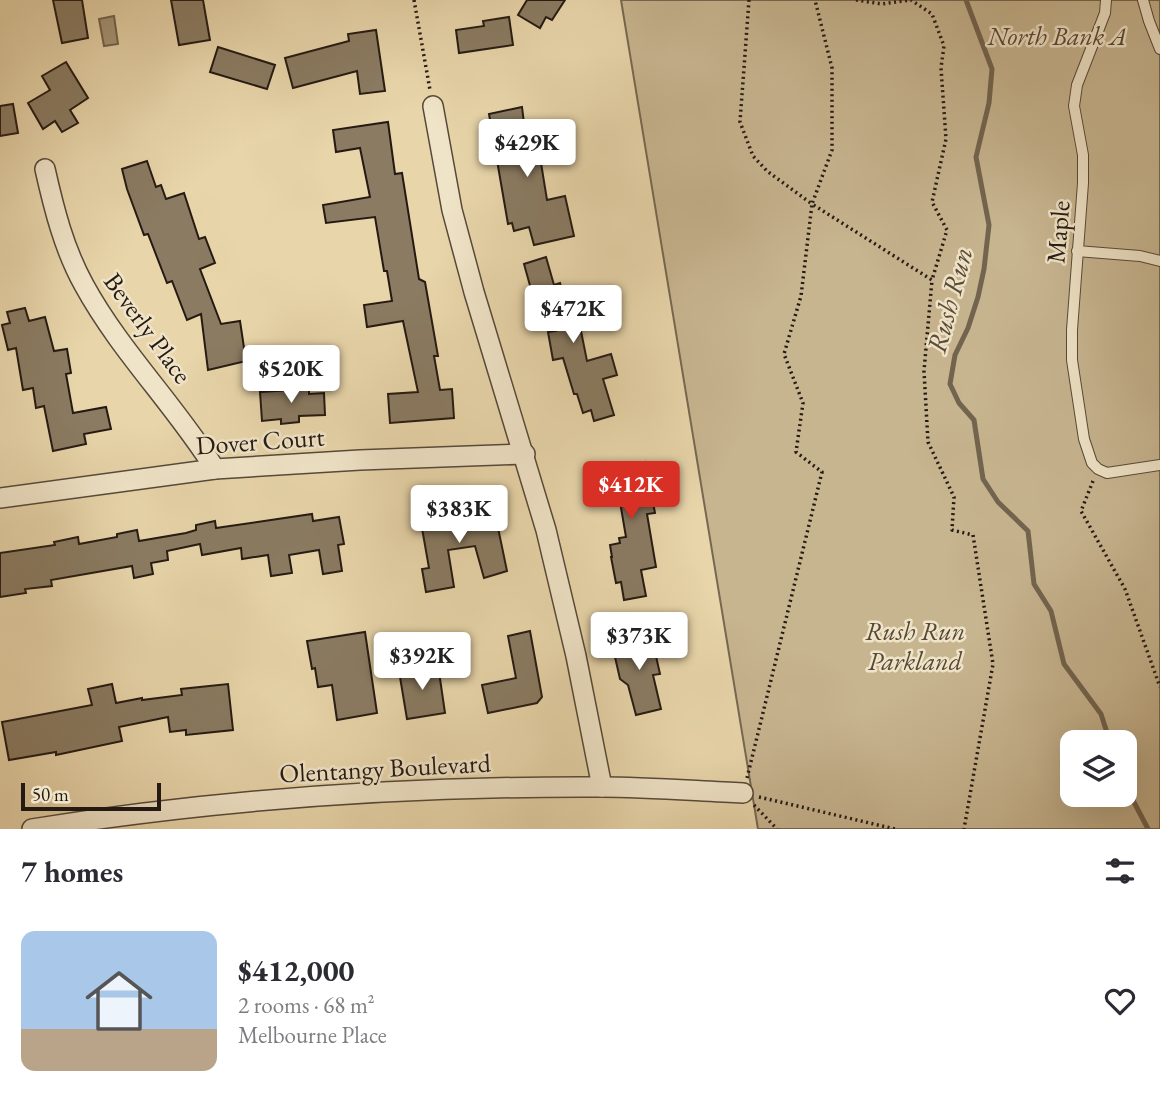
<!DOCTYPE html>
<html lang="en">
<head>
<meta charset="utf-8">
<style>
	body { margin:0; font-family:"EB Garamond",serif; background:#f2f2f3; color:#2b2b33; height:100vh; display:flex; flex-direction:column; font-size:26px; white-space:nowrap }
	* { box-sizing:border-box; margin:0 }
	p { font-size:23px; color:#7c7c81 }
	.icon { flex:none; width:38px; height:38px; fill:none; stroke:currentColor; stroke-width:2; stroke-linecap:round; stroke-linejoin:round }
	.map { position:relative; height:829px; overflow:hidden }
	.details { display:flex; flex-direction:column; background:#fff; flex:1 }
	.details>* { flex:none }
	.fabs { position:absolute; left:1060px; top:730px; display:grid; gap:14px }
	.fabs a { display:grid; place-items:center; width:77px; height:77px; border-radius:14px; background:#fff; box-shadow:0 7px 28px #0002; font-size:35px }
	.scale { position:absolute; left:21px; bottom:18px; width:140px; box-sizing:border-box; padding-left:7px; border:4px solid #251a13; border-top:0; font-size:19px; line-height:24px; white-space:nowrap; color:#251a13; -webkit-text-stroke:5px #f0e4c8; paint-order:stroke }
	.price { position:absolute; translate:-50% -60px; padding:0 16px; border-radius:7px; background:#fff; color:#222; font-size:23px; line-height:46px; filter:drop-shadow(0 2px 4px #0008) }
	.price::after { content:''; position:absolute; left:50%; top:42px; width:21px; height:16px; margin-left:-10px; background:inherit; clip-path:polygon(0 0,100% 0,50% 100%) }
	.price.selected { background:#d93025; color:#fff }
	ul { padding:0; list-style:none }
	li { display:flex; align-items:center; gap:21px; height:175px; padding:0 21px }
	li span { display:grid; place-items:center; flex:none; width:196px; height:140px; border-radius:14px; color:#555 }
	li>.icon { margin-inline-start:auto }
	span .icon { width:84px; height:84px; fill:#fffc; stroke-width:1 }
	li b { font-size:30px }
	h2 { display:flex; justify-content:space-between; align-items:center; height:84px; padding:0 21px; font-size:30px }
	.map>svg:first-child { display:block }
	.green { fill:#c7b590; stroke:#766852; stroke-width:2; fill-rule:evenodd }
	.water { fill:#a69577; stroke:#72644f; stroke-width:2 }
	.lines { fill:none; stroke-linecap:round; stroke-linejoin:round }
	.stream { stroke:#72644f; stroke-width:5 }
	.building { fill:#8a7b62; stroke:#251a13; stroke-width:2 }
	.lane-casing { stroke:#564939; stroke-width:12 }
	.street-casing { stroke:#564939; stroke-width:22 }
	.path { stroke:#251a13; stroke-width:3.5; stroke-dasharray:2 3.5; stroke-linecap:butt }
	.lane { stroke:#f0e4c8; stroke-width:10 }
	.street { stroke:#f0e4c8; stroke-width:19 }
	.labels { text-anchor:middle; stroke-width:5; stroke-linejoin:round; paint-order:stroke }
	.park-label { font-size:26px; font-style:italic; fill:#564838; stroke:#f0e4c8 }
	.street-label { font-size:26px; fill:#251a13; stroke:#f0e4c8 }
	.water-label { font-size:28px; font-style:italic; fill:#594b3b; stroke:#f0e4c8 }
</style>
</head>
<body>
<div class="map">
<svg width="1160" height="829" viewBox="0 0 1160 829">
	<rect width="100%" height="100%" fill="#e8d5aa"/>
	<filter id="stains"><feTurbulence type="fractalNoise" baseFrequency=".00286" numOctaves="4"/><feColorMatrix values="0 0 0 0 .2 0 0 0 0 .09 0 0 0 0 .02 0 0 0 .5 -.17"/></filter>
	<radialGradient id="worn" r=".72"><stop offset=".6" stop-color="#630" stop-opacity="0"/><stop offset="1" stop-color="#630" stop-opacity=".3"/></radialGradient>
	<path class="green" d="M621,0H1160V829H758ZM1073,742H1125V794H1073Z"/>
	<path class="water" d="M114,16L118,44L104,46L99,19Z"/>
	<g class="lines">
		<g class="stream">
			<path d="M966,0L992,69L989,103L976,157L989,225L984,269L978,297L968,328L955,355L950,384L959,403L974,420L983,479L998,502L1028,531L1034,584L1051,611L1064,664L1101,714L1110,742"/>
			<path d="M1125,785L1148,829"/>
		</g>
	</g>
	<g class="building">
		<path d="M53,0H82L88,38L62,43Z"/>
		<path d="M171,0H203L210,40L179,45Z"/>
		<path d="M527,0H565L552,20L546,17L540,28L518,15Z"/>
		<path d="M509,17L513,45L459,53L456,30L484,26L483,21Z"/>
		<path d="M376,30L385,91L360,94L357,71L293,88L285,58L349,41L348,34Z"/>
		<path d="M218,47L275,65L267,89L210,72Z"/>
		<path d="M66,62L88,98L70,110L78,123L62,132L55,121L43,129L28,103L50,90L42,76Z"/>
		<path d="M13,104L18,133L0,136V106Z"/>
		<path d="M522,107L524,123L536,121L544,163H541L547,200L565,196L574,236L534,245L529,227L514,231L512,223L508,224L489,114Z"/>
		<path d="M388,122L395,174L402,173L419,279L425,282L438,356H434L440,390L452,389L454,418L390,423L388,394L418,392L403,321L367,327L364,305L392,301L387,271H384L375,217L326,223L323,205L370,197L360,148L336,152L333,130Z"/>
		<path d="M147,161L156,187L161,185L166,199L184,193L199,239L205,237L215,263L200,269L221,324L240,321L246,361L208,370L201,314L187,320L172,281L167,283L148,234L144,235L127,189L122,169Z"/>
		<path d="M546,257L554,285L560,283L570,317L578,316L587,361L611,354L617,375L603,379L614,415L594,421L591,410L583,413L577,394H574L563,358L553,360L548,332L556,331L549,296L534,300L524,264Z"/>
		<path d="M25,308L29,321L45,317L54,351L67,349L71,373L66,374L73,413L106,407L111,429L84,434L86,444L53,451L44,406L36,408L33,388L23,390L16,348L8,350L2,325L10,323L7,312Z"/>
		<path d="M309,389V394L324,393L325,415L299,416V422L281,424V419L262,421L260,392Z"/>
		<path d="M645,462L648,476L662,474L665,495L652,497L655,513L647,514L656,567L641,570L646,596L624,600L621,582L616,583L611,557H612L610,545L620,543L619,538L626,537L618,490L591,495L587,472Z"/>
		<path d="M436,508L437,516L450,514L451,520L487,510L490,520L496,518L507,571L484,578L475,546L448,550L454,587L426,592L422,569L429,568L419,511Z"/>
		<path d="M312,514L313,521L339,517L344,544L338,545L342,571L323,574L319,550L289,555L292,573L271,576L268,555L242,559L241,548L202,555L200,544L167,551L168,560L151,563L153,574L134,578L132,566L51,580L52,586L25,589L26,593L0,597V553L55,545L54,542L78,537L79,544L117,537V534L137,530L139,541L186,533L196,530V525L215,521L216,528L223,527Z"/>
		<path d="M530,631L542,697L537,703L488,713L482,685L516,678L508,636Z"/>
		<path d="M365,632L377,713L337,720L332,685L318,687L315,668L312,669L307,641Z"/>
		<path d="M651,634L660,674L653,675L661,709L636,715L628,685L620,679L612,644Z"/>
		<path d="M438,665L445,713L407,719L399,671Z"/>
		<path d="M112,684L116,703L142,698V700L182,695L181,689L228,684L233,730L186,735V730L170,732L168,717L119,727L122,741L56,755V752L9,760L2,722L92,705L88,689Z"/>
	</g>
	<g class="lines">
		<g class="lane-casing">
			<g id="lane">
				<path d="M1106,0L1105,13L1077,85L1074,106L1083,155V183L1072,330V360L1084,439L1092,463L1098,469L1107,473L1160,465"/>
				<path d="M1143,0L1149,21L1160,49"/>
				<path d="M1077,251L1140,256L1160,261"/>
			</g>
		</g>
		<g class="street-casing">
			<g id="street">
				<path d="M433,106L452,210L474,292L546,530L576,656L602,787"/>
				<path d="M45,169C54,209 64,249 84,285C120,351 175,405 215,469"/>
				<path d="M0,498L215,469L360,460L525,454"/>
				<path d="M32,829C219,799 410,786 601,787C648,787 696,791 743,793"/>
			</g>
		</g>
		<g class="path">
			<path d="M414,0L430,90"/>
			<path d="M749,0L740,122L753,156L767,171L812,204L832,150V68L815,0"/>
			<path d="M856,0L882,4L911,0L932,14L944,46L941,68L946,139L932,202L947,230L932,280"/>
			<path d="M1093,481L1081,511L1125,589L1160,687"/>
			<path d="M747,778L822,472L796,452L803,403L784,354L801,296L812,204L932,280L924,371L928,442L954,497L952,530L973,535L993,664L964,829"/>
			<path d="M759,797L895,829"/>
			<path d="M754,805L777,829"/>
		</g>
		<use href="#lane" class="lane"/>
		<use href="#street" class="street"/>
	</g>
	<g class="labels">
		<g class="park-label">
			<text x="1057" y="45">North Bank A</text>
			<text x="915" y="640">Rush Run<tspan x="915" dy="30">Parkland</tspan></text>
		</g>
		<g class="street-label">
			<text transform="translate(1058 232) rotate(-85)" y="9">Maple</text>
			<text transform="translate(148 328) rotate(54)" y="9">Beverly Place</text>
			<text transform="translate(260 441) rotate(-4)" y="9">Dover Court</text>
			<text transform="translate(385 768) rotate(-3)" y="9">Olentangy Boulevard</text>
		</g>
		<g class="water-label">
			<text transform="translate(949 300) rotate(-75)" y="10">Rush Run</text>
		</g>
	</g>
	<rect width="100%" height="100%" filter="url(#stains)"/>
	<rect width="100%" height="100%" fill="url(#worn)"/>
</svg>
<div class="fabs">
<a><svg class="icon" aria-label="layers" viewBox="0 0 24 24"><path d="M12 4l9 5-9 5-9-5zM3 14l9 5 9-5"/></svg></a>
</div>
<div class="scale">50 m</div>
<b class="price" style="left:527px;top:179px">$429K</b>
<b class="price" style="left:573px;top:345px">$472K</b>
<b class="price" style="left:291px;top:405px">$520K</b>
<b class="price selected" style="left:631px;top:521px">$412K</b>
<b class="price" style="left:459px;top:545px">$383K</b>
<b class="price" style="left:639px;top:672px">$373K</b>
<b class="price" style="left:422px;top:692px">$392K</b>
</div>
<section class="details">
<h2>7 homes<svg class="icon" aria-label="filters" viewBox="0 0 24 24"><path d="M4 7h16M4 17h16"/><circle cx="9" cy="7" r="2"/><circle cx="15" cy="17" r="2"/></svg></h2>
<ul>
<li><span style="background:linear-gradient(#a9c7e8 70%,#b9a48a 0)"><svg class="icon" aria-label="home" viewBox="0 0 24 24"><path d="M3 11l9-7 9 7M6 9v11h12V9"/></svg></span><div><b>$412,000</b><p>2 rooms · 68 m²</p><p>Melbourne Place</p></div><svg class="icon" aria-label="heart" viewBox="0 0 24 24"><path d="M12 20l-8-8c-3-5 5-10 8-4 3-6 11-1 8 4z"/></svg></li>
</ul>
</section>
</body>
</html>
